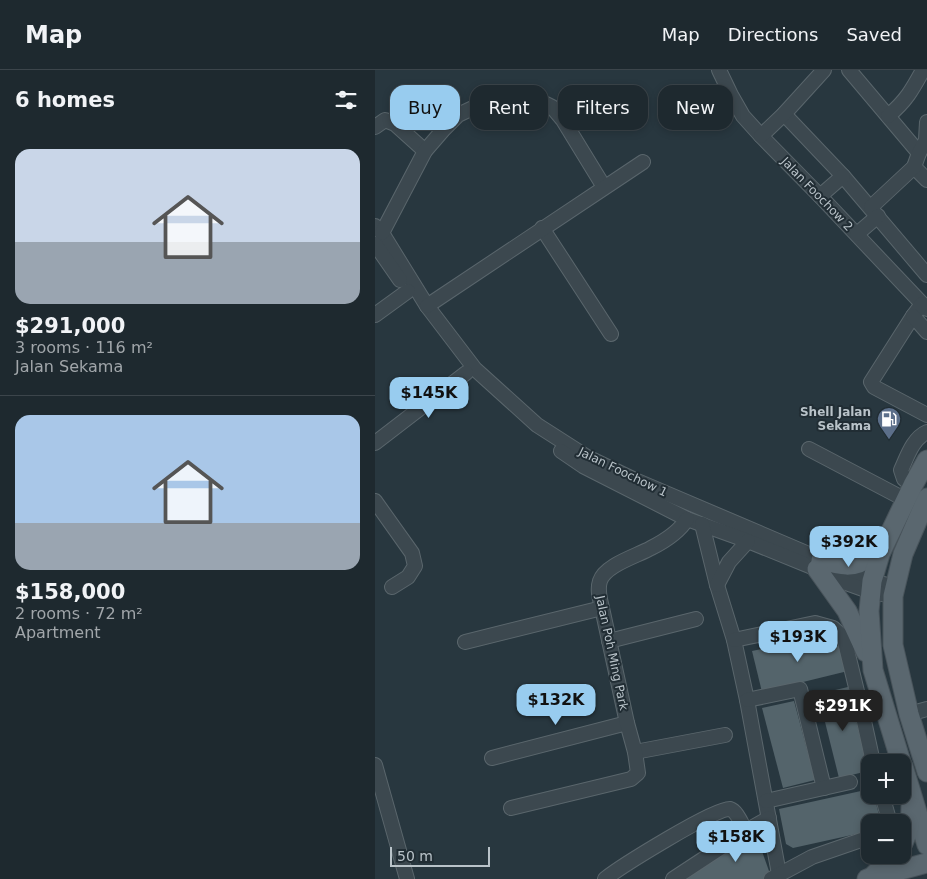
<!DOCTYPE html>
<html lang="en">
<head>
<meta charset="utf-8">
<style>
	body { margin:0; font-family:"DejaVu Sans",sans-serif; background:#2b353b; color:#f1f3f6; height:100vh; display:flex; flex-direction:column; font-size:19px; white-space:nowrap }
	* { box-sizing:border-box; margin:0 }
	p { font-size:16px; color:#a1a6aa }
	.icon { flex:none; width:28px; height:28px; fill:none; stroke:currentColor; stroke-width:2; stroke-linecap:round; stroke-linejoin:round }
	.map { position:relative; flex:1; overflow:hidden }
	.side { display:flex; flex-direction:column; background:#1e292f; width:375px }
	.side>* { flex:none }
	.guide { position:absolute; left:15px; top:15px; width:461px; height:45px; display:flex; gap:10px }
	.controls { position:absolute; left:486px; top:684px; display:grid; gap:10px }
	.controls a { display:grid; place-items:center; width:50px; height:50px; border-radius:10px; background:#1e292f; box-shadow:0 2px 8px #0003,0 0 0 1px #3c454b; font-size:25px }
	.scale { position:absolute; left:15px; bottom:12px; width:100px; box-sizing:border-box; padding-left:5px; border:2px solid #b9c3c9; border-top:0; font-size:14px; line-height:18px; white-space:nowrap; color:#b9c3c9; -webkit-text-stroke:4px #212d34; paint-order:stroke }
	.price { position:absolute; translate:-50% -42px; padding:0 11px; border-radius:10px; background:#98ccef; color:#111; font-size:16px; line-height:32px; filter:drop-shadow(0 1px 2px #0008) }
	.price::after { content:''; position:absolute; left:50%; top:30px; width:15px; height:11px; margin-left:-8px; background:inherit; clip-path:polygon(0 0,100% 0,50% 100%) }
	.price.on { background:#222; color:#fff }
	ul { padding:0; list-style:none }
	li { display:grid; align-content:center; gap:10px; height:265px; padding:0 15px }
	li+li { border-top:1px solid #3c454b }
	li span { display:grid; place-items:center; height:155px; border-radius:15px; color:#555 }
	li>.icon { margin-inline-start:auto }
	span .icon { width:90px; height:90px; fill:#fffc; stroke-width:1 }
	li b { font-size:21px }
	h2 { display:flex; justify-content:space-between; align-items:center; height:60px; padding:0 15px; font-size:21px }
	.chip { padding:0 18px; border-radius:15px; background:#1e292f; box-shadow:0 2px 8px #0003,0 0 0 1px #3c454b; font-size:18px; line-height:45px }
	.chip.on { background:#98ccef; color:#111 }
	header { display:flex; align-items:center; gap:30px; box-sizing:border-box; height:70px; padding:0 25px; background:#1e292f; border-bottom:1px solid #3c454b }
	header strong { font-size:24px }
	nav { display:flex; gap:28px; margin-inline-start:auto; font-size:18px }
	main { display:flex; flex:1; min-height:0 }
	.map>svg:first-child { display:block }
	.building { fill:#54646b }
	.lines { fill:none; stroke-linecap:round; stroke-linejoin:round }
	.minor-casing { stroke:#5a666c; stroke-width:16 }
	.major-casing { stroke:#49545b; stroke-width:21 }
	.minor { stroke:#3c484f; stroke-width:14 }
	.major { stroke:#5a676f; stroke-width:19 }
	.labels { text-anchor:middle; stroke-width:4; stroke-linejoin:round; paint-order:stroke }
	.street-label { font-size:12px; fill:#b9c3c9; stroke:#212d34 }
	.poi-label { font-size:12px; font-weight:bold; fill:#b9c3c9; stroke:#212d34; text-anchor:end }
</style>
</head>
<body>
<header>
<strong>Map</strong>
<nav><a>Map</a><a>Directions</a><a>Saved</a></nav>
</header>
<main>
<section class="side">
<h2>6 homes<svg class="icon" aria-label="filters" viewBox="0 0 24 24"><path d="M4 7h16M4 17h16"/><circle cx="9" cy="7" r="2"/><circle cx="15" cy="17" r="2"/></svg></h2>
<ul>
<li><span style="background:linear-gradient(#c9d6e8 60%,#9aa5b1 0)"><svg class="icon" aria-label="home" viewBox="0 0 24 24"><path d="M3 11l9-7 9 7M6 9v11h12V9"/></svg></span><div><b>$291,000</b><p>3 rooms · 116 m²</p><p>Jalan Sekama</p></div></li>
<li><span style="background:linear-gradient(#a9c7e8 70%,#9aa5b1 0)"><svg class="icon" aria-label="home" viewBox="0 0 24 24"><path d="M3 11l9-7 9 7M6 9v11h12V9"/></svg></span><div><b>$158,000</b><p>2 rooms · 72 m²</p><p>Apartment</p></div></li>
</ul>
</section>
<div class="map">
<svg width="552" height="809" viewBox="0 0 552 809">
	<rect width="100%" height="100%" fill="#28373f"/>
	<g class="building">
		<path d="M445,567L465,577L473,601L387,622L377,581Z"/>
		<path d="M473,617L493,701L464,708L443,624Z"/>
		<path d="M419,631L440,710L408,718L387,638Z"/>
		<path d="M495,719V725H499L505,749L503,752H495V761L418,778L411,774L404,739Z"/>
		<path d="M378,764L382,767L394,801L392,807L390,809H308Z"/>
	</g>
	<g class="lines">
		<g class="minor-casing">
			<g id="minor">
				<path d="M344,0L356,25L368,46L386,66L445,126L552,239"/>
				<path d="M474,0L544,83"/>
				<path d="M409,44L468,106L552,205"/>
				<path d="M513,46C531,31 537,20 548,0"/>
				<path d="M0,57L10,50L20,54L50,81"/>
				<path d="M386,66L409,44L449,0"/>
				<path d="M539,97L552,110"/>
				<path d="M445,126L468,106"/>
				<path d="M496,137L539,97L544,83L551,70L552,52"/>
				<path d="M0,156L7,163L52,236L100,299L162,355L212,387L260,410L497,511L520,517"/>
				<path d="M167,158L236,264"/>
				<path d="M7,163L50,81L69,59L83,45L102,36L127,34L162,33L171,34L177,37L188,50L229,117"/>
				<path d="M482,164L503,146"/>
				<path d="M0,174L25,210"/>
				<path d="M547,234L538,246L496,312L499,317L552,345"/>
				<path d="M52,236L268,92"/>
				<path d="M0,245L33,221"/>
				<path d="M538,246L552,262"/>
				<path d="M0,373L91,303"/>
				<path d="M434,379L531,430"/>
				<path d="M186,381L208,396L312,449L373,471L442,499L471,513L496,522L518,526"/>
				<path d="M538,415L529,409L526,400C532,387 538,368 552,362"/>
				<path d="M0,431L37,483L40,496L33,507L17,517"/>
				<path d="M327,454L342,515L359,570L372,630L404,804"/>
				<path d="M342,515L354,492L373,471"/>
				<path d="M359,570L440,553L458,558L469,568L487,642L498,692"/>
				<path d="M234,571L321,549"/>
				<path d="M90,572L227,538"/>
				<path d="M372,630L425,619L449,718"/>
				<path d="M534,644L552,639"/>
				<path d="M260,682L350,665"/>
				<path d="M117,688L252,653"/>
				<path d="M0,695L32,809"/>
				<path d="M507,725L513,746L512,752"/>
				<path d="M391,731L475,712"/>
				<path d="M136,738L256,709L263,703L260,682L252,653L227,538C225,529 222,520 225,511C230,495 262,486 276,478C290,471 304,462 312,449"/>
				<path d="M230,809C245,797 341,737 355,739C362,741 367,755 371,761"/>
				<path d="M298,809L371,761L394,748"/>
				<path d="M396,809L437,787L495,767"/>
			</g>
		</g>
		<g class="major-casing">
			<g id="major">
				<path d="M552,428L528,484L518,526V575L534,644L552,702"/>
				<path d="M446,490C463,495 481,500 494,486C499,481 502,475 506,470"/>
				<path d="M442,499L472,541L491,582"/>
				<path d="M526,692L498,600L494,541L497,511L505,484L538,415L552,390"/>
				<path d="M528,696L552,775"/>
				<path d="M528,773C534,760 536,751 536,736"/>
				<path d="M498,806L519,785"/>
				<path d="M492,809L552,793"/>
			</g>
		</g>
		<use href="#minor" class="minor"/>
		<use href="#major" class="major"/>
	</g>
	<defs>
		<g id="fuel-pin" transform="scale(1.25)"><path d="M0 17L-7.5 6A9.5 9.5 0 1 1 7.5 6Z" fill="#5c6f8a" stroke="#212d34"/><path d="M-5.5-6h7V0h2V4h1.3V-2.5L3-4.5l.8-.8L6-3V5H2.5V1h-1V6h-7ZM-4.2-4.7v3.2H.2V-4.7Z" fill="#fff"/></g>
	</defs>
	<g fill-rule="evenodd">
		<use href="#fuel-pin" x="514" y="349"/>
	</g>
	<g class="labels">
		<g class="street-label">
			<text transform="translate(442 124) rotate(46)" y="4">Jalan Foochow 2</text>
			<text transform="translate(248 402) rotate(26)" y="4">Jalan Foochow 1</text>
			<text transform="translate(237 583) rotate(78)" y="4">Jalan Poh Ming Park</text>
		</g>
		<g class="poi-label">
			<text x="496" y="346">Shell Jalan<tspan x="496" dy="14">Sekama</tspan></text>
		</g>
	</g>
</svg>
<div class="controls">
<a>+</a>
<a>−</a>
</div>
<div class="scale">50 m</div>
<b class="price" style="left:54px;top:349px">$145K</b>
<b class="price" style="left:474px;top:498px">$392K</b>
<b class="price" style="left:423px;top:593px">$193K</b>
<b class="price" style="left:181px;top:656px">$132K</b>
<b class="price on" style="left:468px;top:662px">$291K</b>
<b class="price" style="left:361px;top:793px">$158K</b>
<div class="guide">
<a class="chip on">Buy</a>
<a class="chip">Rent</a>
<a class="chip">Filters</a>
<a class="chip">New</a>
</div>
</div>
</main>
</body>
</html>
